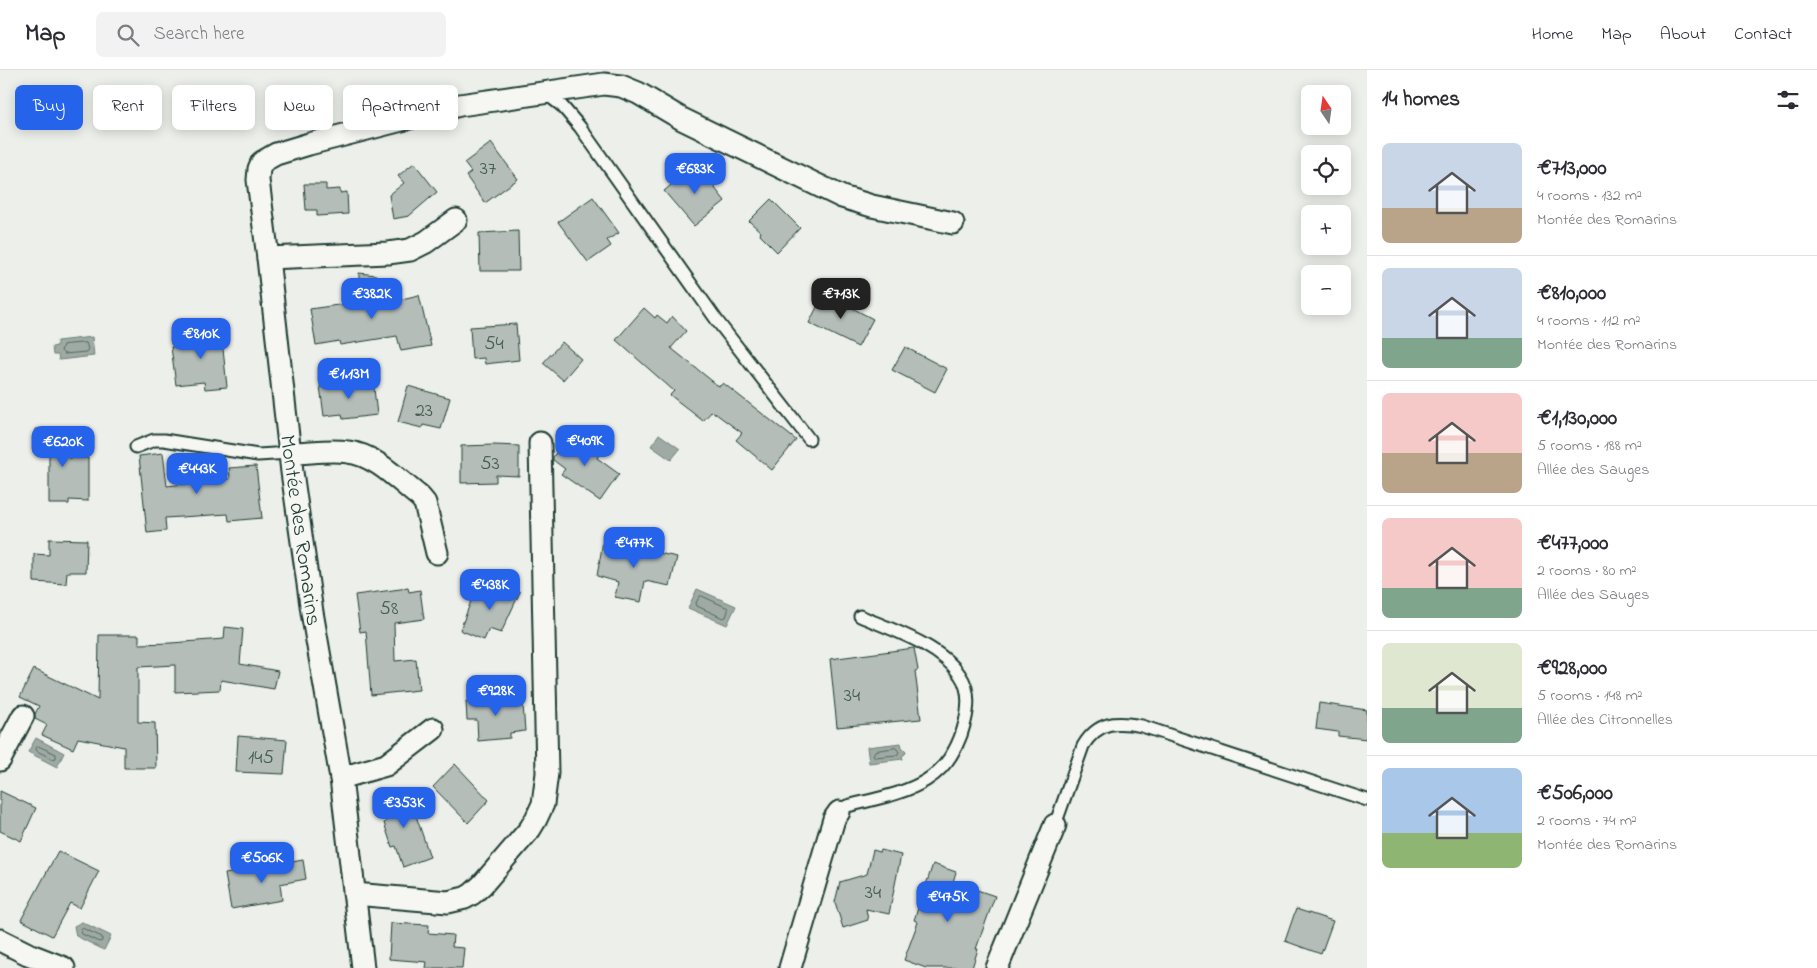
<!DOCTYPE html>
<html lang="en">
<head>
<meta charset="utf-8">
<style>
	body { margin:0; font-family:"Indie Flower",sans-serif; background:#f2f2f3; color:#2b2b33; height:100vh; display:flex; flex-direction:column; font-size:19px; white-space:nowrap }
	* { box-sizing:border-box; margin:0 }
	p { font-size:16px; color:#7c7c81 }
	.icon { flex:none; width:28px; height:28px; fill:none; stroke:currentColor; stroke-width:2; stroke-linecap:round; stroke-linejoin:round }
	.map { position:relative; flex:1; overflow:hidden }
	.details { display:flex; flex-direction:column; background:#fff; width:450px }
	.details>* { flex:none }
	.hud { position:absolute; left:15px; top:15px; width:475px; height:45px; display:flex; gap:10px }
	.needle { width:32px; rotate:347deg }
	.fabs { position:absolute; left:1301px; top:15px; display:grid; gap:10px }
	.fabs a { display:grid; place-items:center; width:50px; height:50px; border-radius:8px; background:#fff; box-shadow:0 2px 12px #0003; font-size:25px }
	.price { position:absolute; translate:-50% -42px; padding:0 11px; border-radius:10px; background:#2563eb; color:#fff; font-size:16px; line-height:32px; filter:drop-shadow(0 1px 2px #0008) }
	.price::after { content:''; position:absolute; left:50%; top:30px; width:15px; height:11px; margin-left:-8px; background:inherit; clip-path:polygon(0 0,100% 0,50% 100%) }
	.price.selected { background:#222; color:#fff }
	ul { padding:0; list-style:none }
	li { display:flex; align-items:center; gap:15px; height:125px; padding:0 15px }
	li+li { border-top:1px solid #e1e1e2 }
	li span { display:grid; place-items:center; flex:none; width:140px; height:100px; border-radius:8px; color:#555 }
	li>.icon { margin-inline-start:auto }
	span .icon { width:60px; height:60px; fill:#fffc; stroke-width:1 }
	li b { font-size:21px }
	h2 { display:flex; justify-content:space-between; align-items:center; height:60px; padding:0 15px; font-size:21px }
	.pill { padding:0 18px; border-radius:8px; background:#fff; box-shadow:0 2px 12px #0003; font-size:18px; line-height:45px }
	.pill.selected { background:#2563eb; color:#fff }
	header { display:flex; align-items:center; gap:30px; box-sizing:border-box; height:70px; padding:0 25px; background:#fff; border-bottom:1px solid #e1e1e2 }
	header strong { font-size:24px }
	nav { display:flex; gap:28px; margin-inline-start:auto; font-size:18px }
	.search { width:350px; height:45px; background:#f2f2f3; display:flex; align-items:center; gap:12px; box-sizing:border-box; padding:0 18px; border-radius:8px; color:#7c7c81; font-size:19px }
	main { display:flex; flex:1; min-height:0 }
	.map>svg:first-child { display:block }
	.water { fill:#9faaa4; stroke:#6c7e77 }
	.lines { fill:none; stroke-linecap:round; stroke-linejoin:round }
	.shore { stroke:#526961; stroke-width:1 }
	.building { fill:#b4bdb8; stroke:#1f3d34 }
	.lane-casing { stroke:#1f3d34; stroke-width:15 }
	.street-casing { stroke:#1f3d34; stroke-width:25 }
	.lane { stroke:#f6f6f2; stroke-width:11 }
	.street { stroke:#f6f6f2; stroke-width:21 }
	.labels { text-anchor:middle; stroke-width:4.5; stroke-linejoin:round; paint-order:stroke }
	.number-label { font-size:20px; fill:#445d55 }
	.street-label { font-size:22px; fill:#1f3d34; stroke:#f6f6f2 }
</style>
</head>
<body>
<header>
<strong>Map</strong>
<div class="search"><svg class="icon" aria-label="search" viewBox="0 0 24 24"><circle cx="10" cy="10" r="6"/><path d="M15 15l6 6"/></svg>Search here</div>
<nav><a>Home</a><a>Map</a><a>About</a><a>Contact</a></nav>
</header>
<main>
<div class="map">
<svg width="1367" height="898" viewBox="0 0 1367 898">
	<rect width="100%" height="100%" fill="#edefea"/>
	<filter id="ink" filterUnits="userSpaceOnUse"><feTurbulence type="fractalNoise" baseFrequency=".02" numOctaves="2"/><feDisplacementMap in="SourceGraphic" scale="10" xChannelSelector="R" yChannelSelector="G"/><feConvolveMatrix kernelMatrix="1 2 1 2 8 2 1 2 1" color-interpolation-filters="sRGB"/></filter>
	<g filter="url(#ink)">
		<g class="water">
			<path d="M92,267L94,286L59,290L58,285H53L52,277L57,276V271Z"/>
			<path d="M659,364L680,379L671,390L651,376Z"/>
			<path d="M697,519L736,536L727,555L688,538Z"/>
			<path d="M36,668L64,683L57,697L28,682Z"/>
			<path d="M901,673L902,677L906,681L905,684L902,686L903,689L869,693L867,677Z"/>
			<path d="M82,852L111,866L104,880L76,866L74,856Z"/>
		</g>
		<g class="lines">
			<g class="shore">
				<path d="M86,273L88,279L86,282L64,284L61,281L63,275Z"/>
				<path d="M702,526L728,538V541L726,547L723,548L697,536L696,533L699,527Z"/>
				<path d="M38,676L56,684V688L53,689L37,681L36,679Z"/>
				<path d="M896,678L899,682L897,685L875,687L873,685L875,681Z"/>
				<path d="M82,858L102,867V871L99,872L82,864L81,861Z"/>
			</g>
		</g>
		<g class="building">
			<path d="M491,73L518,109L485,133L466,106L471,102L464,93Z"/>
			<path d="M414,93L437,122L409,146L393,149L389,125L404,113L398,106Z"/>
			<path d="M696,94L725,131L694,156L664,121Z"/>
			<path d="M304,114H326V120L340,119V123L347,122L348,144L317,146V140H306Z"/>
			<path d="M593,127L619,163L607,170L611,176L588,192L558,152Z"/>
			<path d="M771,129L800,158L777,182L760,165L761,162L749,151Z"/>
			<path d="M518,161L519,201H480L479,163Z"/>
			<path d="M359,203L376,205L380,234L419,225L431,276L401,281L397,266L340,275L339,271L316,275L310,239L359,232Z"/>
			<path d="M824,223L873,249L858,277L809,253Z"/>
			<path d="M644,238L655,248L657,245L667,253L672,246L686,261L671,278L717,315L720,316L723,313L796,370L772,400L736,370L742,363L712,341L703,351L670,325L674,321L616,270Z"/>
			<path d="M516,254L519,290L485,294L484,288L472,289L470,257Z"/>
			<path d="M221,260L227,317L205,319L204,312L176,315L171,277L186,275L185,264Z"/>
			<path d="M562,272L581,289L563,310L543,293Z"/>
			<path d="M905,277L947,299L935,322L892,300Z"/>
			<path d="M373,310L377,345L343,349L342,344L324,346L320,316Z"/>
			<path d="M408,316L450,328L441,359L423,355L422,358L398,352Z"/>
			<path d="M35,359H68L69,388H88V431L69,430V434H49V379L35,380Z"/>
			<path d="M570,363L600,383L597,388L619,404L600,431L561,404L565,399L553,390V387Z"/>
			<path d="M494,375L519,376V406L496,405V412L461,413V376Z"/>
			<path d="M163,383L167,416L230,409L229,398L256,396L262,448L229,451L228,444L165,448L166,461L147,463L139,386Z"/>
			<path d="M49,469L87,470L86,502H67L66,514L34,512V484L49,485Z"/>
			<path d="M603,471L677,487L670,516L645,511L641,532L615,527L618,512L597,506Z"/>
			<path d="M494,511L520,522L501,563L489,559L484,570L460,560L473,526L485,531Z"/>
			<path d="M408,518L409,522L420,520L424,549L394,553L395,591L416,589L419,620L371,625L366,561L360,562L355,525Z"/>
			<path d="M225,557L243,559L240,594L278,601L274,619L221,610L220,620L175,622V595L138,597V652L155,653L156,698H124V677L78,668L73,679L42,665L47,655L35,649V644L39,636L20,627L34,599L98,630L99,565H139V574L171,573L224,569Z"/>
			<path d="M914,578L918,600L915,601L921,649L837,657L830,589Z"/>
			<path d="M517,626L518,635H523L525,661L510,663V668L478,671L477,650H467L466,631Z"/>
			<path d="M1319,633L1367,640V669L1338,666V662L1316,659Z"/>
			<path d="M238,666L287,670L284,704L236,702Z"/>
			<path d="M455,694L489,730L468,753L433,717Z"/>
			<path d="M404,720L410,740L413,737L430,787L403,797L396,776L392,777L384,753L387,751L382,728Z"/>
			<path d="M0,721L36,738L21,771L0,761Z"/>
			<path d="M873,780L880,782L881,780L901,785L889,844L866,839L868,850L843,858L835,832L840,812L867,804Z"/>
			<path d="M58,781L99,801L80,838L70,833L52,866L21,850Z"/>
			<path d="M303,790L306,809L280,814L282,830L231,839L225,804Z"/>
			<path d="M933,794L956,802L953,812L995,826L976,879H978L972,898H926L904,890L918,852L914,850Z"/>
			<path d="M1296,839L1333,851L1321,884L1285,871Z"/>
			<path d="M391,853L429,855L428,863L453,865L452,877L464,878L462,898H426L427,892L389,889Z"/>
		</g>
		<g class="lines">
			<g class="lane-casing">
				<g id="lane">
					<path d="M545,23L562,36L580,57L718,252L809,369"/>
					<path d="M136,377L154,370H164L258,385L290,383"/>
					<path d="M839,742L847,736C904,722 949,717 965,652C969,636 970,619 960,605C940,575 892,560 860,546"/>
					<path d="M1055,755L1083,676C1098,651 1116,651 1142,656L1367,730"/>
				</g>
			</g>
			<g class="street-casing">
				<g id="street">
					<path d="M268,188L388,183L410,180L426,172L456,150"/>
					<path d="M290,383C309,383 330,379 348,382C376,385 399,411 420,427L425,433L437,483"/>
					<path d="M0,690L23,646"/>
					<path d="M341,708L386,695L433,659"/>
					<path d="M354,824L448,832L465,828L472,824L482,815L530,759L536,749L543,734L547,703L540,373"/>
					<path d="M0,870L28,884L64,898"/>
					<path d="M363,898L341,708L312,542L292,402L268,188L258,110L259,99L262,92L276,84L309,74L460,35L604,14L621,16L638,23L682,49L842,127L872,136L953,153"/>
					<path d="M790,898L834,749L839,742"/>
					<path d="M997,898L1055,755"/>
				</g>
			</g>
			<use href="#lane" class="lane"/>
			<use href="#street" class="street"/>
		</g>
	</g>
	<g class="labels">
		<g class="number-label">
			<text x="488" y="104">37</text>
			<text x="494" y="279">54</text>
			<text x="424" y="346">23</text>
			<text x="490" y="399">53</text>
			<text x="389" y="544">58</text>
			<text x="852" y="631">34</text>
			<text x="261" y="693">145</text>
			<text x="873" y="828">34</text>
		</g>
		<g class="street-label">
			<text transform="translate(302 460) rotate(82)" y="8">Montée des Romarins</text>
		</g>
	</g>
</svg>
<div class="fabs">
<a><svg class="needle" viewBox="-14 -14 28 28"><path d="M0-13l5 13h-10z" fill="#e53935"/><path d="M0 13l5-13h-10z" fill="#7c7c81"/></svg></a>
<a><svg class="icon" aria-label="locate" viewBox="0 0 24 24"><circle cx="12" cy="12" r="6"/><path d="M12 2v4M12 18v4M2 12h4M18 12h4"/></svg></a>
<a>+</a>
<a>−</a>
</div>
<b class="price" style="left:695px;top:125px">€683K</b>
<b class="price" style="left:372px;top:250px">€382K</b>
<b class="price selected" style="left:841px;top:250px">€713K</b>
<b class="price" style="left:201px;top:290px">€810K</b>
<b class="price" style="left:349px;top:330px">€1.13M</b>
<b class="price" style="left:585px;top:397px">€409K</b>
<b class="price" style="left:63px;top:398px">€620K</b>
<b class="price" style="left:197px;top:425px">€443K</b>
<b class="price" style="left:634px;top:499px">€477K</b>
<b class="price" style="left:490px;top:541px">€438K</b>
<b class="price" style="left:496px;top:647px">€928K</b>
<b class="price" style="left:404px;top:759px">€353K</b>
<b class="price" style="left:262px;top:814px">€506K</b>
<b class="price" style="left:948px;top:853px">€475K</b>
<div class="hud">
<a class="pill selected">Buy</a>
<a class="pill">Rent</a>
<a class="pill">Filters</a>
<a class="pill">New</a>
<a class="pill">Apartment</a>
</div>
</div>
<section class="details">
<h2>14 homes<svg class="icon" aria-label="filters" viewBox="0 0 24 24"><path d="M4 7h16M4 17h16"/><circle cx="9" cy="7" r="2"/><circle cx="15" cy="17" r="2"/></svg></h2>
<ul>
<li><span style="background:linear-gradient(#c9d6e8 65%,#b9a48a 0)"><svg class="icon" aria-label="home" viewBox="0 0 24 24"><path d="M3 11l9-7 9 7M6 9v11h12V9"/></svg></span><div><b>€713,000</b><p>4 rooms · 132 m²</p><p>Montée des Romarins</p></div></li>
<li><span style="background:linear-gradient(#c9d6e8 70%,#7fa58c 0)"><svg class="icon" aria-label="home" viewBox="0 0 24 24"><path d="M3 11l9-7 9 7M6 9v11h12V9"/></svg></span><div><b>€810,000</b><p>4 rooms · 112 m²</p><p>Montée des Romarins</p></div></li>
<li><span style="background:linear-gradient(#f6c9c9 60%,#b9a48a 0)"><svg class="icon" aria-label="home" viewBox="0 0 24 24"><path d="M3 11l9-7 9 7M6 9v11h12V9"/></svg></span><div><b>€1,130,000</b><p>5 rooms · 188 m²</p><p>Allée des Sauges</p></div></li>
<li><span style="background:linear-gradient(#f6c9c9 70%,#7fa58c 0)"><svg class="icon" aria-label="home" viewBox="0 0 24 24"><path d="M3 11l9-7 9 7M6 9v11h12V9"/></svg></span><div><b>€477,000</b><p>2 rooms · 80 m²</p><p>Allée des Sauges</p></div></li>
<li><span style="background:linear-gradient(#dfe7d0 65%,#7fa58c 0)"><svg class="icon" aria-label="home" viewBox="0 0 24 24"><path d="M3 11l9-7 9 7M6 9v11h12V9"/></svg></span><div><b>€928,000</b><p>5 rooms · 148 m²</p><p>Allée des Citronnelles</p></div></li>
<li><span style="background:linear-gradient(#a9c7e8 65%,#8fb573 0)"><svg class="icon" aria-label="home" viewBox="0 0 24 24"><path d="M3 11l9-7 9 7M6 9v11h12V9"/></svg></span><div><b>€506,000</b><p>2 rooms · 74 m²</p><p>Montée des Romarins</p></div></li>
</ul>
</section>
</main>
</body>
</html>
